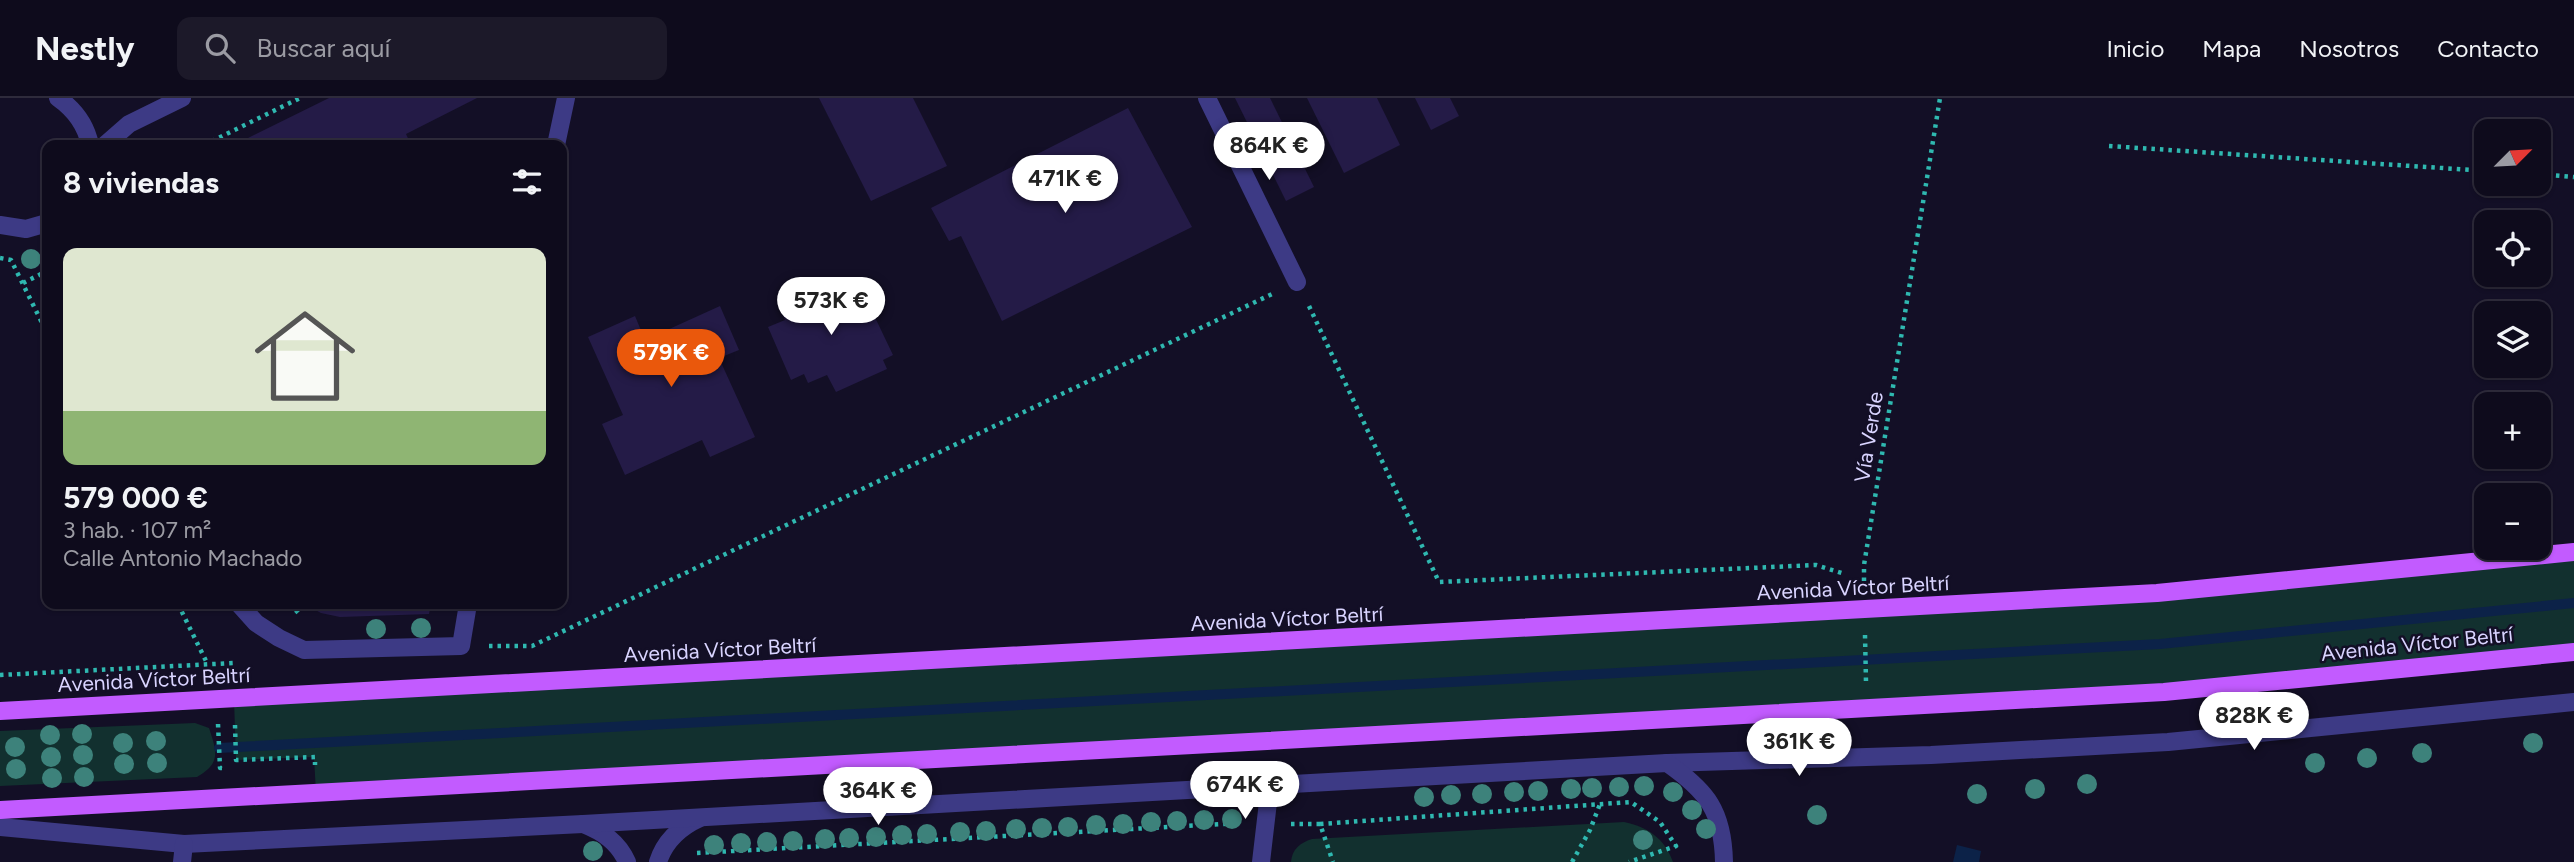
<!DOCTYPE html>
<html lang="es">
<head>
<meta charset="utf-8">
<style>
	body { margin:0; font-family:Figtree,sans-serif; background:#1c1929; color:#f1f3f6; height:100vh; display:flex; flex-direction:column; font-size:26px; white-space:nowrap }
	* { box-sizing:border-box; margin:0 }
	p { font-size:23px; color:#9b9ba3 }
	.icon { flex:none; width:38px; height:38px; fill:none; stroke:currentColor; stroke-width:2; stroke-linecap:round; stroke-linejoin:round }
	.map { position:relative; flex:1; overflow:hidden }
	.details { position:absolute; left:42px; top:42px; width:525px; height:469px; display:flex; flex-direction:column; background:#0e0b1c; border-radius:14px; box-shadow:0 2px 5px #0004,0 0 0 2px #2e2b3b }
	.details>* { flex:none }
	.needle { width:46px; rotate:66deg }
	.buttons { position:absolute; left:2474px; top:21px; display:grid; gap:14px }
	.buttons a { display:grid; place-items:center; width:77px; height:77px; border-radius:14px; background:#0e0b1c; box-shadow:0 2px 5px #0004,0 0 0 2px #2e2b3b; font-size:35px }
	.price { position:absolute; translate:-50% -60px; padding:0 16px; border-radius:24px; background:#fff; color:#222; font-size:23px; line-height:46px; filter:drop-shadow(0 2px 4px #0008) }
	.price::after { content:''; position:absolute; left:50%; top:42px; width:21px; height:16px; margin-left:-10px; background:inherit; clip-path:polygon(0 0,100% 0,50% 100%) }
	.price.selected { background:#ea580c; color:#fff }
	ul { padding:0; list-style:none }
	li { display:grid; align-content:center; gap:14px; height:371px; padding:0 21px }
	li span { display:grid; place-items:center; height:217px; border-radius:14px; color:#555 }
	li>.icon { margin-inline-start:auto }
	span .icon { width:126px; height:126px; fill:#fffc; stroke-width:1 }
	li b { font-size:30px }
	h2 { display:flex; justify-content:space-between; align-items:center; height:84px; padding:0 21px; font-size:30px }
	header { display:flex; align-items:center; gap:42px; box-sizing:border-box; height:98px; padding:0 35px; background:#0e0b1c; border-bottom:2px solid #2e2b3b }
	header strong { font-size:33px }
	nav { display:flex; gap:38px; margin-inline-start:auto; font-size:24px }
	.search { width:490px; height:63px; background:#1c1929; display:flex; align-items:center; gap:18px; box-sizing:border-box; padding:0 24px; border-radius:14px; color:#9b9ba3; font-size:26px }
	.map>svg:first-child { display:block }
	.green { fill:#12302f }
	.water { fill:#0c2248 }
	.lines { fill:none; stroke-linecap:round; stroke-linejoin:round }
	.stream { stroke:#0c2248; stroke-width:10 }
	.building { fill:#241b47 }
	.path { stroke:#2fb8b0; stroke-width:4.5; stroke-dasharray:3.5 5; stroke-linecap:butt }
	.service { stroke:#3d3a85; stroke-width:18 }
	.minor { stroke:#3d3a85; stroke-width:18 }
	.tertiary { stroke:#3d3a85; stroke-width:18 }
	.primary { stroke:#c25bff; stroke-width:18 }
	.tree { fill:#3d827b }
	.labels { text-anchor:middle; stroke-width:5; stroke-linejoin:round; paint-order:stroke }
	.street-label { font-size:21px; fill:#d9d4ff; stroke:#130f26 }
</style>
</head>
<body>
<header>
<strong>Nestly</strong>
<div class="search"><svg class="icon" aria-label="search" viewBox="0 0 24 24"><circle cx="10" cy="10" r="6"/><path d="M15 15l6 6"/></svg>Buscar aquí</div>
<nav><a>Inicio</a><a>Mapa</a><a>Nosotros</a><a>Contacto</a></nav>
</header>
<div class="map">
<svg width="2574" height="764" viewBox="0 0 2574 764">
	<rect width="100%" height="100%" fill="#130f26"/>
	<g class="green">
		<path d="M2574,454V554L2164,594L316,695L314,659L236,662L234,601L1846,513Z"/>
		<path d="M195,625L209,630C217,654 221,665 197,679L0,688V633Z"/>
		<path d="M1624,724C1648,729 1664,740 1673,764H1291C1292,751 1300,745 1312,741Z"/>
	</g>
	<path class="water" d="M1957,747L1981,753L1979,764H1953Z"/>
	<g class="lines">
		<path class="stream" d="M219,650L2160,546L2574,505"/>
	</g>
	<g class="building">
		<path d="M329,0H477L406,36L411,47H234Z"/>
		<path d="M819,0H913L947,68L871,103Z"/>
		<path d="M1235,0H1270L1314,89L1286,103Z"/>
		<path d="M1307,0H1377L1400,47L1344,75Z"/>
		<path d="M1415,0H1450L1459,18L1431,32Z"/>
		<path d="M1128,10L1192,129L1002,223L961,138L949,143L931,110Z"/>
		<path d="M829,182L835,196L859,186L893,257L883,262L887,271L836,294L827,277L808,285L804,276L791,282L768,229L785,222L778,205Z"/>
		<path d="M720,208L739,252L719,260L755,339L710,359L702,342L625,377L602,326L623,317L588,239L635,218L645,242Z"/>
		<path d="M304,506H431L429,516L340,519L321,515Z"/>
	</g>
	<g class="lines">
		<g class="path">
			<path d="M204,47L300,0"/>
			<path d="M2109,48L2487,73"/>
			<path d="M2539,76L2574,79"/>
			<path d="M0,160L11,162L47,235"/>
			<path d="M23,185L47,173"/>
			<path d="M1309,208L1439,484L1816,467L1845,476"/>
			<path d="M1864,483V467L1940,0"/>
			<path d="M178,506L208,567"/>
			<path d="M290,506L301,518"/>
			<path d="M1865,537L1866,584"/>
			<path d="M489,548H532L1272,196"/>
			<path d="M0,577L233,565V573"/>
			<path d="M218,626L220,670H224"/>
			<path d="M235,627L236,662L315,659V667"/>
			<path d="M1291,726H1320L1333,764"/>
			<path d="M1320,726L1631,704L1660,724L1676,748L1629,764"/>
			<path d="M697,755L1240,725"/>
			<path d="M1572,764L1590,732L1600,706"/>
		</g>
		<g class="service">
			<path d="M583,726C603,734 618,744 627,764"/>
			<path d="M658,764C665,742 680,729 700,720"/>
		</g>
		<g class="minor">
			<path d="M1207,0L1297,184"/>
			<path d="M556,47L566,0"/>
			<path d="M239,506L256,525L279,540L304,552L461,548L468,506"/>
			<path d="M1667,665L1931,657L2168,644L2574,604"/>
			<path d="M0,729L184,746L583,726L1667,665C1707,693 1723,713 1724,764"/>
			<path d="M182,764L184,746"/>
			<path d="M1261,764L1270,687"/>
		</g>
		<g class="tertiary">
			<path d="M58,0C75,12 86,27 90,47"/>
			<path d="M105,47L129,26L182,0"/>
			<path d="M0,127L26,131L47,125"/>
		</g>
		<g class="primary">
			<path d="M0,613L2157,495L2574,454"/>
			<path d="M0,712L2164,594L2574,554"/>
		</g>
	</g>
	<g class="tree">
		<circle cx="31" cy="161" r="10"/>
		<circle cx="421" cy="530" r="10"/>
		<circle cx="376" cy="531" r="10"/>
		<circle cx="82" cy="636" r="10"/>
		<circle cx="50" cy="637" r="10"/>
		<circle cx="156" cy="643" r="10"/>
		<circle cx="123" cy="645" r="10"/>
		<circle cx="2533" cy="645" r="10"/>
		<circle cx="15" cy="649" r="10"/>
		<circle cx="2422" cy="655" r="10"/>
		<circle cx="83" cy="657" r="10"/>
		<circle cx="51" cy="659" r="10"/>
		<circle cx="2367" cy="660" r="10"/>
		<circle cx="157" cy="665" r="10"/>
		<circle cx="2315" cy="665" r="10"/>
		<circle cx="124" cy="666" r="10"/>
		<circle cx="16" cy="671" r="10"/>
		<circle cx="84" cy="679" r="10"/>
		<circle cx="52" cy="680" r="10"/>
		<circle cx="2087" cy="686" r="10"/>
		<circle cx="1644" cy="688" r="10"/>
		<circle cx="1619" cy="689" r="10"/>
		<circle cx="1592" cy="690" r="10"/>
		<circle cx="1571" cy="691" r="10"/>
		<circle cx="2035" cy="691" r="10"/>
		<circle cx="1538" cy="693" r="10"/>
		<circle cx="1514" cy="694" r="10"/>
		<circle cx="1673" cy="694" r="10"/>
		<circle cx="1482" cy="696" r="10"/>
		<circle cx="1977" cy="696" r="10"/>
		<circle cx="1451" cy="697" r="10"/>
		<circle cx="1424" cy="699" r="10"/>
		<circle cx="1692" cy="712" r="10"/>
		<circle cx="1817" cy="717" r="10"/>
		<circle cx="1232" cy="721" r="10"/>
		<circle cx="1204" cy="722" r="10"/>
		<circle cx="1177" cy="723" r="10"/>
		<circle cx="1151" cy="724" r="10"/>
		<circle cx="1123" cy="726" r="10"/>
		<circle cx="1096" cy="727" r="10"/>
		<circle cx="1068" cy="729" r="10"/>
		<circle cx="1042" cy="730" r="10"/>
		<circle cx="1016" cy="731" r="10"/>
		<circle cx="1706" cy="731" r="10"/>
		<circle cx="986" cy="733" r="10"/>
		<circle cx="960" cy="734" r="10"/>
		<circle cx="927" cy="736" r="10"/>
		<circle cx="902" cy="737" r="10"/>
		<circle cx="876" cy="739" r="10"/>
		<circle cx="849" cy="740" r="10"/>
		<circle cx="825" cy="741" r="10"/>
		<circle cx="1643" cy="742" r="10"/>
		<circle cx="793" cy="743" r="10"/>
		<circle cx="767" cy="744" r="10"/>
		<circle cx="741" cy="745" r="10"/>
		<circle cx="714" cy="747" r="10"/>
		<circle cx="593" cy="753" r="10"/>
	</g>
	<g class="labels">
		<g class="street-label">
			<text transform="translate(1869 339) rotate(-81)" y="7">Vía Verde</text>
			<text transform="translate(1853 490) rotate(-3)" y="7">Avenida Víctor Beltrí</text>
			<text transform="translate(1287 521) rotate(-3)" y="7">Avenida Víctor Beltrí</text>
			<text transform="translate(2417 546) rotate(-6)" y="7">Avenida Víctor Beltrí</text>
			<text transform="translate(720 552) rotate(-3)" y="7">Avenida Víctor Beltrí</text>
			<text transform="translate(154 582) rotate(-3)" y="7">Avenida Víctor Beltrí</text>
		</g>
	</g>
</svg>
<div class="buttons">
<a><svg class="needle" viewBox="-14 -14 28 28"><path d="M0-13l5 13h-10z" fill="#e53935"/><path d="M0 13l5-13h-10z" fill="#9b9ba3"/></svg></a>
<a><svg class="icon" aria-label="locate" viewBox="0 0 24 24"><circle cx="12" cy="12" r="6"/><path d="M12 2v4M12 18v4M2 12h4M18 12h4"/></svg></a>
<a><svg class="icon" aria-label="layers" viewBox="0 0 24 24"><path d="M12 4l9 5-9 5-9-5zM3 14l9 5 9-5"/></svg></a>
<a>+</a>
<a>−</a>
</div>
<b class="price" style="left:1269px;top:84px">864K €</b>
<b class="price" style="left:1065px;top:117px">471K €</b>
<b class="price" style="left:831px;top:239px">573K €</b>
<b class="price selected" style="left:671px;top:291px">579K €</b>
<b class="price" style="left:2254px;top:654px">828K €</b>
<b class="price" style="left:1799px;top:680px">361K €</b>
<b class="price" style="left:1245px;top:723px">674K €</b>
<b class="price" style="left:878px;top:729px">364K €</b>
<section class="details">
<h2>8 viviendas<svg class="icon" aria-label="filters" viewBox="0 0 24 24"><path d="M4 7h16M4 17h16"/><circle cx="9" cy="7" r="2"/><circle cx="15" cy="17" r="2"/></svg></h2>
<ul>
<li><span style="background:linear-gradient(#dfe7d0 75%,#8fb573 0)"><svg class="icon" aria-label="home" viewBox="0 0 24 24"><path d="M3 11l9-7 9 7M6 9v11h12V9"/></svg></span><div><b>579 000 €</b><p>3 hab. · 107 m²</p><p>Calle Antonio Machado</p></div></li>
</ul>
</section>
</div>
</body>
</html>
